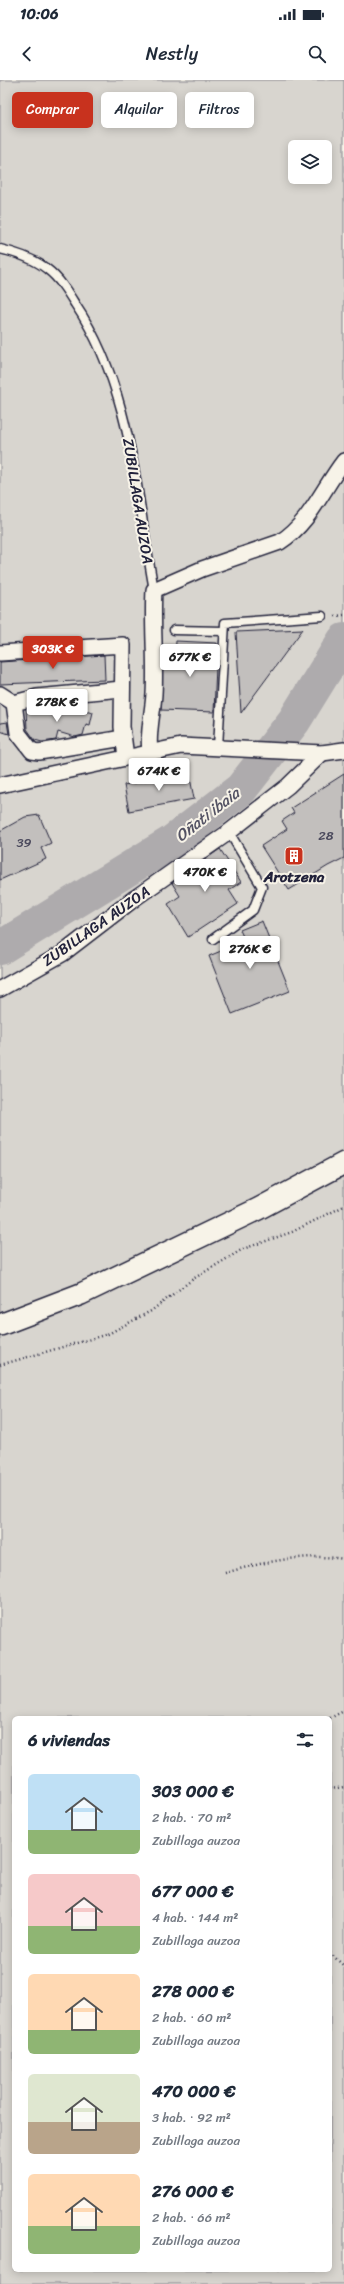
<!DOCTYPE html>
<html lang="es">
<head>
<meta charset="utf-8">
<style>
	body { margin:0; font-family:Sriracha,sans-serif; background:#f2f2f3; color:#1f2937; height:100vh; display:flex; flex-direction:column; font-size:15px; white-space:nowrap }
	* { box-sizing:border-box; margin:0 }
	p { font-size:13px; color:#747a83 }
	.icon { flex:none; width:22px; height:22px; fill:none; stroke:currentColor; stroke-width:2; stroke-linecap:round; stroke-linejoin:round }
	.map { position:relative; flex:1; overflow:hidden }
	.sheet { position:absolute; left:12px; top:1636px; width:320px; height:556px; display:flex; flex-direction:column; background:#fff; border-radius:6px; box-shadow:0 2px 10px #0003 }
	.sheet>* { flex:none }
	.top-card { position:absolute; left:12px; top:12px; width:320px; height:36px; display:flex; gap:8px }
	.fabs { position:absolute; left:288px; top:60px; display:grid; gap:8px }
	.fabs a { display:grid; place-items:center; width:44px; height:44px; border-radius:6px; background:#fff; box-shadow:0 2px 10px #0003; font-size:20px }
	.price { position:absolute; translate:-50% -34px; padding:0 9px; border-radius:4px; background:#fff; color:#222; font-size:13px; line-height:26px; filter:drop-shadow(0 1px 2px #0008) }
	.price::after { content:''; position:absolute; left:50%; top:24px; width:12px; height:9px; margin-left:-6px; background:inherit; clip-path:polygon(0 0,100% 0,50% 100%) }
	.price.active { background:#c8321e; color:#fff }
	ul { padding:0; list-style:none }
	li { display:flex; align-items:center; gap:12px; height:100px; padding:0 16px }
	li span { display:grid; place-items:center; flex:none; width:112px; height:80px; border-radius:6px; color:#555 }
	li>.icon { margin-inline-start:auto }
	span .icon { width:48px; height:48px; fill:#fffc; stroke-width:1 }
	li b { font-size:17px }
	h2 { display:flex; justify-content:space-between; align-items:center; height:48px; padding:0 16px; font-size:17px }
	.chip { padding:0 14px; border-radius:6px; background:#fff; box-shadow:0 2px 10px #0003; font-size:14px; line-height:36px }
	.chip.active { background:#c8321e; color:#fff }
	.status { display:flex; justify-content:space-between; align-items:center; height:28px; padding:0 20px; background:#fff; direction:ltr }
	.status svg { height:11px; fill:currentColor }
	header { display:flex; justify-content:space-between; align-items:center; height:52px; padding:0 16px; background:#fff; font-size:18px; font-weight:600 }
	.map>svg:first-child { display:block }
	.green { fill:#d8d5cf; stroke:#7d7c85; fill-rule:evenodd }
	.lines { fill:none; stroke-linecap:round; stroke-linejoin:round }
	.river { stroke:#aeabad; stroke-width:34 }
	.building { fill:#c2bfbd; stroke:#22223b }
	.service-casing { stroke:#22223b; stroke-width:11 }
	.minor-casing { stroke:#22223b; stroke-width:18 }
	.secondary-casing { stroke:#22223b; stroke-width:24 }
	.path { stroke:#22223b; stroke-width:2.5; stroke-dasharray:1 3; stroke-linecap:butt }
	.service { stroke:#f7f3e8; stroke-width:8 }
	.minor { stroke:#f7f3e8; stroke-width:15 }
	.secondary { stroke:#f7f3e8; stroke-width:21 }
	.labels { text-anchor:middle; stroke-width:4; stroke-linejoin:round; paint-order:stroke }
	.number-label { font-size:13px; fill:#4a495c }
	.street-label { font-size:15px; fill:#22223b; stroke:#f7f3e8 }
	.poi-label { font-size:15px; font-weight:bold; fill:#22223b; stroke:#f7f3e8 }
	.water-label { font-size:16px; font-style:italic; fill:#535263; stroke:#f7f3e8 }
</style>
</head>
<body>
<div class="status"><b>10:06</b><svg viewBox="0 0 49 12"><path d="M0 12V9h3v3zM5 12V6h3v6zM10 12V3h3v9zM15 12V0h3v12zM26 1h20v11H26zM47 4h2v5h-2z"/></svg></div>
<header><svg class="icon" aria-label="back" viewBox="0 0 24 24"><path d="M15 5l-7 7 7 7"/></svg>Nestly<svg class="icon" aria-label="search" viewBox="0 0 24 24"><circle cx="10" cy="10" r="6"/><path d="M15 15l6 6"/></svg></header>
<div class="map">
<svg width="344" height="2204" viewBox="0 0 344 2204">
	<rect width="100%" height="100%" fill="#f7f3e8"/>
	<filter id="ink" filterUnits="userSpaceOnUse"><feTurbulence type="fractalNoise" baseFrequency=".025" numOctaves="2"/><feDisplacementMap in="SourceGraphic" scale="8" xChannelSelector="R" yChannelSelector="G"/><feConvolveMatrix kernelMatrix="1 2 1 2 8 2 1 2 1" color-interpolation-filters="sRGB"/></filter>
	<g filter="url(#ink)">
		<path class="green" d="M0,0H344V2204H0ZM295,67H325V97H295ZM14,1638H330V2190H14Z"/>
		<g class="lines">
			<path class="river" d="M0,868L172,762L241,709L294,641L344,560"/>
		</g>
		<g class="building">
			<path d="M303,549L241,633L236,552Z"/>
			<path d="M176,561L217,563L214,632L161,630L163,577H175Z"/>
			<path d="M104,575L105,600L0,604V582Z"/>
			<path d="M59,624L93,632L90,645L86,644L83,655L75,657L58,652L56,660L42,662L35,660L27,649L26,629L32,628L56,634Z"/>
			<path d="M7,642L9,654L0,651V643Z"/>
			<path d="M189,692L194,719L129,731L124,705Z"/>
			<path d="M344,694V778L328,786L289,810L261,766L287,749L282,741L294,733L291,728Z"/>
			<path d="M39,735L51,763L41,768L46,779L0,800V751L25,737Z"/>
			<path d="M220,769L241,802L229,810L238,824L188,857L168,824L180,816L172,803Z"/>
			<path d="M262,841L290,911L232,934L209,876L245,861L240,850Z"/>
		</g>
		<g class="lines">
			<g class="service-casing">
				<g id="service">
					<path d="M0,169C17,173 33,178 47,189C59,198 67,211 75,224C132,308 136,414 154,510"/>
					<path d="M174,550L224,551"/>
					<path d="M218,667L225,543L322,536"/>
					<path d="M213,859L253,830L262,807L229,752"/>
				</g>
			</g>
			<g class="minor-casing">
				<g id="minor">
					<path d="M0,573L123,565L122,647L126,677"/>
					<path d="M0,614L14,623L37,617L122,609"/>
					<path d="M14,623L18,653L32,671L39,672L123,658"/>
					<path d="M150,671C147,655 153,632 154,614C156,579 152,545 154,510L202,489L280,462C310,443 323,408 344,381"/>
					<path d="M0,705L181,666L322,673L344,670"/>
					<path d="M0,909L62,874L135,818L229,752L288,706L322,673"/>
				</g>
			</g>
			<g class="secondary-casing">
				<path id="secondary" d="M0,1245L81,1214L258,1129L344,1083"/>
			</g>
			<g class="path">
				<path d="M335,536L344,535"/>
				<path d="M0,1285L108,1254L151,1231L193,1199L243,1169L292,1152L344,1126"/>
				<path d="M225,1493C263,1482 305,1473 344,1479"/>
				<path d="M330,1638L344,1631"/>
				<path d="M330,1709L344,1707"/>
				<path d="M330,1873L344,1886"/>
			</g>
			<use href="#service" class="service"/>
			<use href="#minor" class="minor"/>
			<use href="#secondary" class="secondary"/>
		</g>
	</g>
	<defs>
		<g id="building-square" transform="scale(1)"><rect x="-9" y="-9" width="18" height="18" rx="4" fill="#c8321e" stroke="#f7f3e8"/><path d="M-4-6H4V6H1V3H-1V6H-4ZM-2.5-4.3h1.7v1.8h-1.7ZM.8-4.3h1.7v1.8H.8ZM-2.5-1h1.7V.8h-1.7ZM.8-1h1.7V.8H.8Z" fill="#fff"/></g>
	</defs>
	<g fill-rule="evenodd">
		<use href="#building-square" x="294" y="776"/>
	</g>
	<g class="labels">
		<g class="number-label">
			<text x="326" y="760">28</text>
			<text x="24" y="767">39</text>
		</g>
		<g class="street-label">
			<text transform="translate(138 421) rotate(81)" y="5">ZUBILLAGA AUZOA</text>
			<text transform="translate(96 846) rotate(-35)" y="5">ZUBILLAGA AUZOA</text>
		</g>
		<g class="poi-label">
			<text x="294" y="802">Arotzena</text>
		</g>
		<g class="water-label">
			<text transform="translate(207 734) rotate(-38)" y="6">Oñati ibaia</text>
		</g>
	</g>
</svg>
<div class="fabs">
<a><svg class="icon" aria-label="layers" viewBox="0 0 24 24"><path d="M12 4l9 5-9 5-9-5zM3 14l9 5 9-5"/></svg></a>
</div>
<b class="price active" style="left:53px;top:590px">303K €</b>
<b class="price" style="left:190px;top:598px">677K €</b>
<b class="price" style="left:57px;top:643px">278K €</b>
<b class="price" style="left:159px;top:712px">674K €</b>
<b class="price" style="left:205px;top:813px">470K €</b>
<b class="price" style="left:250px;top:890px">276K €</b>
<div class="top-card">
<a class="chip active">Comprar</a>
<a class="chip">Alquilar</a>
<a class="chip">Filtros</a>
</div>
<section class="sheet">
<h2>6 viviendas<svg class="icon" aria-label="filters" viewBox="0 0 24 24"><path d="M4 7h16M4 17h16"/><circle cx="9" cy="7" r="2"/><circle cx="15" cy="17" r="2"/></svg></h2>
<ul>
<li><span style="background:linear-gradient(#bfe0f5 70%,#8fb573 0)"><svg class="icon" aria-label="home" viewBox="0 0 24 24"><path d="M3 11l9-7 9 7M6 9v11h12V9"/></svg></span><div><b>303 000 €</b><p>2 hab. · 70 m²</p><p>Zubillaga auzoa</p></div></li>
<li><span style="background:linear-gradient(#f6c9c9 65%,#8fb573 0)"><svg class="icon" aria-label="home" viewBox="0 0 24 24"><path d="M3 11l9-7 9 7M6 9v11h12V9"/></svg></span><div><b>677 000 €</b><p>4 hab. · 144 m²</p><p>Zubillaga auzoa</p></div></li>
<li><span style="background:linear-gradient(#ffd9b3 70%,#8fb573 0)"><svg class="icon" aria-label="home" viewBox="0 0 24 24"><path d="M3 11l9-7 9 7M6 9v11h12V9"/></svg></span><div><b>278 000 €</b><p>2 hab. · 60 m²</p><p>Zubillaga auzoa</p></div></li>
<li><span style="background:linear-gradient(#dfe7d0 60%,#b9a48a 0)"><svg class="icon" aria-label="home" viewBox="0 0 24 24"><path d="M3 11l9-7 9 7M6 9v11h12V9"/></svg></span><div><b>470 000 €</b><p>3 hab. · 92 m²</p><p>Zubillaga auzoa</p></div></li>
<li><span style="background:linear-gradient(#ffd9b3 65%,#8fb573 0)"><svg class="icon" aria-label="home" viewBox="0 0 24 24"><path d="M3 11l9-7 9 7M6 9v11h12V9"/></svg></span><div><b>276 000 €</b><p>2 hab. · 66 m²</p><p>Zubillaga auzoa</p></div></li>
</ul>
</section>
</div>
</body>
</html>
